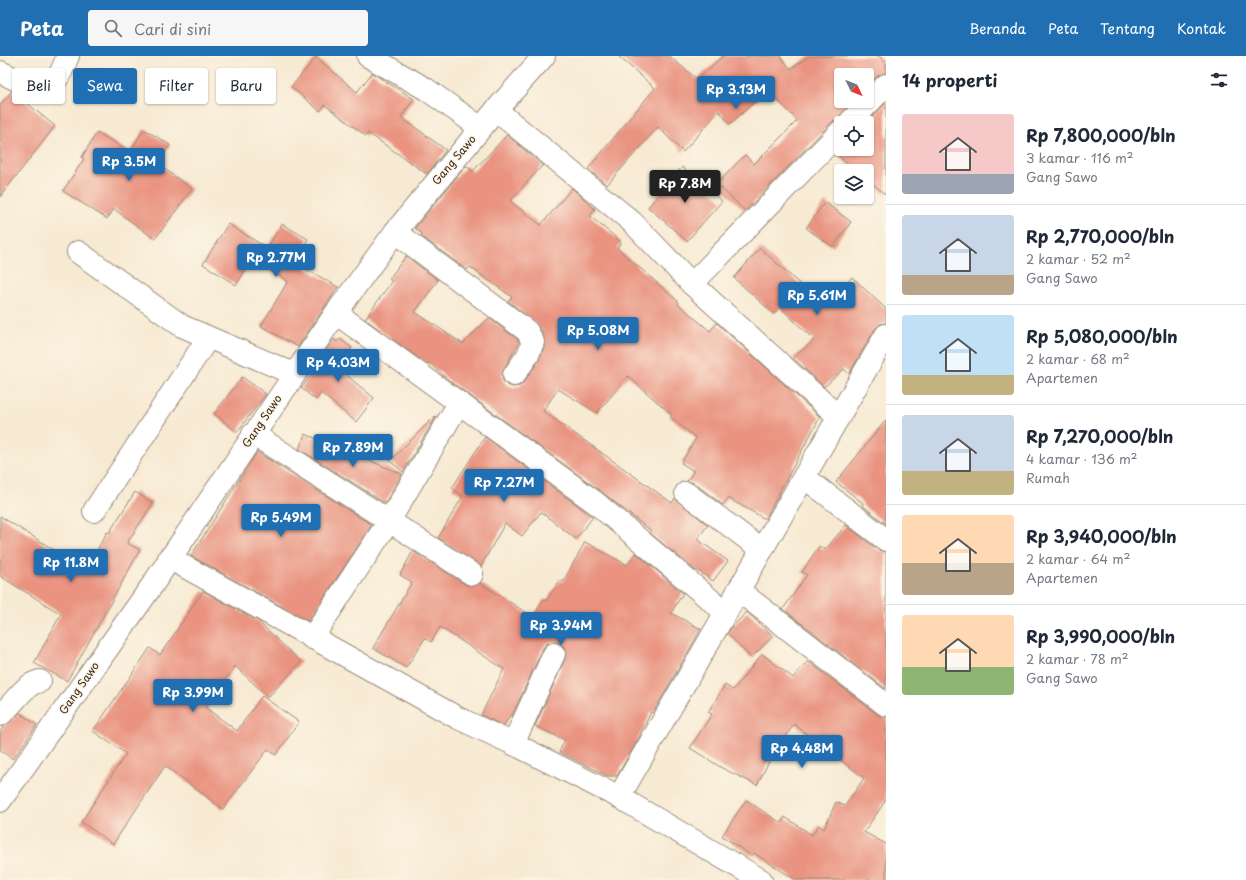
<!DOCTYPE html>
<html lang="id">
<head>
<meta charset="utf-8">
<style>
	body { margin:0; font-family:"Playpen Sans",sans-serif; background:#f6f6f7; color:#1f2937; height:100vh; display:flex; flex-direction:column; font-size:15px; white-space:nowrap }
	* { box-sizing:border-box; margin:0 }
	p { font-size:13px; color:#747a83 }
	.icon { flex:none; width:22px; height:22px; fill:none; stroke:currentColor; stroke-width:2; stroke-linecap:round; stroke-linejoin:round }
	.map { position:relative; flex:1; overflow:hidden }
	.side { display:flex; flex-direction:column; background:#fff; width:360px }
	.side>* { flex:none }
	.guide { position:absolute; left:12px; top:12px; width:380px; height:36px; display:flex; gap:8px }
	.needle { width:26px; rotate:133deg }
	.tools { position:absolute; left:834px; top:12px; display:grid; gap:8px }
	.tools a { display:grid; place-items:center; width:40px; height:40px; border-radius:4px; background:#fff; box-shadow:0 1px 3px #0004; font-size:20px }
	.price { position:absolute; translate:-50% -34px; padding:0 9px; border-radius:4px; background:#1f6fb2; color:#fff; font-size:13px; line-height:26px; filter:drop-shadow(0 1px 2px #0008) }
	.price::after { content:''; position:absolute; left:50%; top:24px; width:12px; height:9px; margin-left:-6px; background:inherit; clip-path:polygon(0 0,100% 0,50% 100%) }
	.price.active { background:#222; color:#fff }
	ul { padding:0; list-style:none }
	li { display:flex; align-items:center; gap:12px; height:100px; padding:0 16px }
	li+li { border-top:1px solid #e0e1e3 }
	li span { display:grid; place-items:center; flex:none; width:112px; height:80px; border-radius:4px; color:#555 }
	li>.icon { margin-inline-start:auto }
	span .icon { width:48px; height:48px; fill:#fffc; stroke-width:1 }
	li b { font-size:17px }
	h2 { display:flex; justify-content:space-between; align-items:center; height:48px; padding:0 16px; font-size:17px }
	.pill { padding:0 14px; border-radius:4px; background:#fff; box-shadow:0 1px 3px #0004; font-size:14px; line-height:36px }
	.pill.active { background:#1f6fb2; color:#fff }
	header { display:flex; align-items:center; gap:24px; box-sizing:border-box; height:56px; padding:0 20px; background:#1f6fb2; color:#fff }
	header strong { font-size:19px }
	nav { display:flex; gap:22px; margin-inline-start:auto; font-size:14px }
	.search { width:280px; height:36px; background:#f6f6f7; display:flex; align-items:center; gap:10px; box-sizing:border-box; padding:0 14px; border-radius:4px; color:#747a83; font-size:15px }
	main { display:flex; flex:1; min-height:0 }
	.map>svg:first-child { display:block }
	.building { fill:#e99380 }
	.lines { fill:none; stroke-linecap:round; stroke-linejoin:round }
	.minor-casing { stroke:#998a78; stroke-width:24 }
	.minor { stroke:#fff; stroke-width:22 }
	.labels { text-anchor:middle; stroke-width:3; stroke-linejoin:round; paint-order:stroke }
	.street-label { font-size:11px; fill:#3b2a1e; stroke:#fcf5e5 }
</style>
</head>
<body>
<header>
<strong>Peta</strong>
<div class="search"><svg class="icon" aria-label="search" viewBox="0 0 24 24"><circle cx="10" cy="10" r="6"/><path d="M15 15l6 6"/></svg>Cari di sini</div>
<nav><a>Beranda</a><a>Peta</a><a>Tentang</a><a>Kontak</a></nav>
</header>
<main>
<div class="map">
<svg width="886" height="824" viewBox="0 0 886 824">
	<rect width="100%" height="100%" fill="#fcf5e5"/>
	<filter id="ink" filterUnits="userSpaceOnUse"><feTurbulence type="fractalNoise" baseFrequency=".025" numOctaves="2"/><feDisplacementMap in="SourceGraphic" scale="8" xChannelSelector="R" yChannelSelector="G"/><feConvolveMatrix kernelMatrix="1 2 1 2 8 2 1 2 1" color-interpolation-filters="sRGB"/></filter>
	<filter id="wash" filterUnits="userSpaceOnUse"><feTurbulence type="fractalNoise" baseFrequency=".012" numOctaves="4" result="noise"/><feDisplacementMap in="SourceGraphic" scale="16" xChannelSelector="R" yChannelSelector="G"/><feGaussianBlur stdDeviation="0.9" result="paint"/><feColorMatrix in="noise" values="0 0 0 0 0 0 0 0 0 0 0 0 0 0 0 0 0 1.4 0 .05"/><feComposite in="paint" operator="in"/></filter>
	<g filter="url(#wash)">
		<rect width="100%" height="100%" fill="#f7ead3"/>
		<g id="blocks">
			<g class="building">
				<path d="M618,0H669L697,23L723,0H780L791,13L809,0H879L886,7V17L877,20L867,31V19H841V45H853L837,63L832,66L745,155L717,128L745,99L754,108L797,65L794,61L768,34L730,68L719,55L683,96L658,71L607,129L588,113L655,32Z"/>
				<path d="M316,1L357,36L372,17L414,43L401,61L446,94L427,118L368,77L366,80L325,49L320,55L291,31Z"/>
				<path d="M12,35L55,70L0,141V49Z"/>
				<path d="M886,47V139L867,123V115H856L836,98L841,93H867L866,67Z"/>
				<path d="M144,73L170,89L158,108L192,133L155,183L114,153L107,163L63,135L84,103L82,101L97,76L130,96Z"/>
				<path d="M507,79L543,109L510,145L541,169L572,132L595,153L590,160L621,186L617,192L679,246L678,248L710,275L717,267L820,361L765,463L728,442L723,449L694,427L687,425L694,415L681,407L696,382L670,361L672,359L628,320L597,357L558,333L543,355L672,447L675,442L708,469L697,483L728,505L713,525L697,514L696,515L650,477L651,475L603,437L450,325L429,307L427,308L365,263L392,225L389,223L406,200L438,224L415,256L463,288L489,262L517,283L519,287L504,312L502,318L503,325L507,329L513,331L520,330L524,326L538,306L545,290L544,280L538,269L508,245L512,241L470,211L467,214L421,180L422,178L415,172L466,110L473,115Z"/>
				<path d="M682,111L722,145L687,185L648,151Z"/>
				<path d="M825,146L851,166L833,191L806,172Z"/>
				<path d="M228,168L267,192L282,168L308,183L294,206L338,231L298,291L261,270L288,225L252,204L236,229L203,208Z"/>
				<path d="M760,192L826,252L852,221L886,253V267L880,268L875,273L849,318L844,313L824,331L793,302L814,284L780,251L774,258L734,222Z"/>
				<path d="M334,283L337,286L340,283L352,292L338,312L374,342L356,366L321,337L316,344L301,332L318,311L316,309Z"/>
				<path d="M242,321L266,338L237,376L214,358Z"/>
				<path d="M435,360L436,361L403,416L390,405Z"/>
				<path d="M886,364V468L862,449L863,447L836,426Z"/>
				<path d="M305,378L402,418L385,447L299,393Z"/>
				<path d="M485,381L593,461L576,483L541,456L522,480L505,467L481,510L438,482L463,440L452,432Z"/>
				<path d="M257,396L372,469L308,565L191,500Z"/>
				<path d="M135,436L153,447L127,487L140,494L67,625L34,607L61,558L0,520V460L86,514L107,476L109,477Z"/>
				<path d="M846,469L878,494L886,496V633L783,553L807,519L802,516L819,490L825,494Z"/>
				<path d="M585,486L627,509L636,497L683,537L671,557L701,573L653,657L651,656L637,685L617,720H608L559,696L565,684L535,670L565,603L566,597L564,591L560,587L552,586L546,588L543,592L512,660L510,659L504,670L481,659L504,613L440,571L431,586L425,582L406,612L373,592L412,526L400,519L413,495L466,529L472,530L480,527L533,561L544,543L546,545L560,524L563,526Z"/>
				<path d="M203,535L258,565L301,606L268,641L235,610L206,652L237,675L262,640L299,666L276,699L268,693L223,753L165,710L113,788L81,766L126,698L93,675L150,592L160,599Z"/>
				<path d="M747,556L773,580L751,602L728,578L731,572Z"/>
				<path d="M762,598L793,622L808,605L878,659L886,661V744L864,776L886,788V824H796L754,797L752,800L722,780L746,744L781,767L785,761L812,779L819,769L824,773L836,746L845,750L864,722L794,668L777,695L775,694L757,729L722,712L690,692L712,658L708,656L725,629L733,634Z"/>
				<path d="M20,657L37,669L13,703L0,694V676L4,670Z"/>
			</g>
		</g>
	</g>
	<g filter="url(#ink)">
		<use href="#blocks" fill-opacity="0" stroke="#998a78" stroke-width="1"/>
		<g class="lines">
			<g class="minor-casing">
				<g id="minor">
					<path d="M368,0L426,33L481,72"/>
					<path d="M0,16C15,22 41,40 55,25C61,19 64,8 68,0"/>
					<path d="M496,54L632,166L692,228L839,361"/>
					<path d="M849,67L886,29"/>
					<path d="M395,176L527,275L533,286L528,299L514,319"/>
					<path d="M78,196L182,270L294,318"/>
					<path d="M692,228L841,75"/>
					<path d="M336,257L596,447L726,557"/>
					<path d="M253,378L472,518"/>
					<path d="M804,421L886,484"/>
					<path d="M686,437L762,494"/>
					<path d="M94,455L208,282"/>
					<path d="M169,502L458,662L520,691L619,741L761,824"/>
					<path d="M738,534L886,649"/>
					<path d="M312,582L389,465L459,347"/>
					<path d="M0,659C14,649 22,629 40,625"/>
					<path d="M513,688L554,598"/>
					<path d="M619,741L886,279"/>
					<path d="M0,745L151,531L336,257L395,176L496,54L544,0"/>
				</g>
			</g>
			<use href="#minor" class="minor"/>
		</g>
	</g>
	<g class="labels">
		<g class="street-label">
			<text transform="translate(454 104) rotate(-50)" y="4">Gang Sawo</text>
			<text transform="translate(262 365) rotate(-56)" y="4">Gang Sawo</text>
			<text transform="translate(79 632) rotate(-55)" y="4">Gang Sawo</text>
		</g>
	</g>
</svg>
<div class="tools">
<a><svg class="needle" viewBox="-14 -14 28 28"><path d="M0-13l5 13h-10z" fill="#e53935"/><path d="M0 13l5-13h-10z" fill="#747a83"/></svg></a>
<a><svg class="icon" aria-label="locate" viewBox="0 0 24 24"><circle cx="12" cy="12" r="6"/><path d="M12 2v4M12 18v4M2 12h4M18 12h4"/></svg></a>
<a><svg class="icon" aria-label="layers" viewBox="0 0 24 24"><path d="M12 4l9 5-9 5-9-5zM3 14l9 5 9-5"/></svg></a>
</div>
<b class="price" style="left:736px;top:54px">Rp 3.13M</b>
<b class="price" style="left:129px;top:126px">Rp 3.5M</b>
<b class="price active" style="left:685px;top:148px">Rp 7.8M</b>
<b class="price" style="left:276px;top:222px">Rp 2.77M</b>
<b class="price" style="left:817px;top:260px">Rp 5.61M</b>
<b class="price" style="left:598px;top:295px">Rp 5.08M</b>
<b class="price" style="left:338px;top:327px">Rp 4.03M</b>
<b class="price" style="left:353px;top:412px">Rp 7.89M</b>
<b class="price" style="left:504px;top:447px">Rp 7.27M</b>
<b class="price" style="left:281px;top:482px">Rp 5.49M</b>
<b class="price" style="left:71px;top:527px">Rp 11.8M</b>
<b class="price" style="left:561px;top:590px">Rp 3.94M</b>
<b class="price" style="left:193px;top:657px">Rp 3.99M</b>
<b class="price" style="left:802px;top:713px">Rp 4.48M</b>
<div class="guide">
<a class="pill">Beli</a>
<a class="pill active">Sewa</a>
<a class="pill">Filter</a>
<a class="pill">Baru</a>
</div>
</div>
<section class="side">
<h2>14 properti<svg class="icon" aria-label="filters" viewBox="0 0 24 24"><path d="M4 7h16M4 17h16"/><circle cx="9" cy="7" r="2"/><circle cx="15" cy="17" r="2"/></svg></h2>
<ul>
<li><span style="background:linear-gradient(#f6c9c9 75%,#9aa5b1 0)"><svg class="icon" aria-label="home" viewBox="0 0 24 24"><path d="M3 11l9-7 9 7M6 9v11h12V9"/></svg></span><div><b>Rp 7,800,000/bln</b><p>3 kamar · 116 m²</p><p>Gang Sawo</p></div></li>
<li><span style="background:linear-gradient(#c9d6e8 75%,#b9a48a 0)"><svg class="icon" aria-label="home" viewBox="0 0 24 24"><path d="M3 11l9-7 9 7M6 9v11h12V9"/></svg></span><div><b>Rp 2,770,000/bln</b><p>2 kamar · 52 m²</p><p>Gang Sawo</p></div></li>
<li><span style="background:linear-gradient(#bfe0f5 75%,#c2b280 0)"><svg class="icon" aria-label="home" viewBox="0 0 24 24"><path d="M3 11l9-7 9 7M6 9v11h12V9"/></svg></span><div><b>Rp 5,080,000/bln</b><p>2 kamar · 68 m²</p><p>Apartemen</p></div></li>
<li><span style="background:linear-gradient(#c9d6e8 70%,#c2b280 0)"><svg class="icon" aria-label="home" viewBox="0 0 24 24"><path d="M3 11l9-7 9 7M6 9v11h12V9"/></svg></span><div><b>Rp 7,270,000/bln</b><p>4 kamar · 136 m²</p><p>Rumah</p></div></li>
<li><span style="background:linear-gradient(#ffd9b3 60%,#b9a48a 0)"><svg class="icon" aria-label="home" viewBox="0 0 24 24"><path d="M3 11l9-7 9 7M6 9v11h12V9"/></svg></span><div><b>Rp 3,940,000/bln</b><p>2 kamar · 64 m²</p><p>Apartemen</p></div></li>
<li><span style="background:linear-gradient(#ffd9b3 65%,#8fb573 0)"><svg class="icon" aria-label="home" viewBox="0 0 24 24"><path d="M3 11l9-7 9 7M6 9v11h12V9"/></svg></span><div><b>Rp 3,990,000/bln</b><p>2 kamar · 78 m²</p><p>Gang Sawo</p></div></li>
</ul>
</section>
</main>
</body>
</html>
